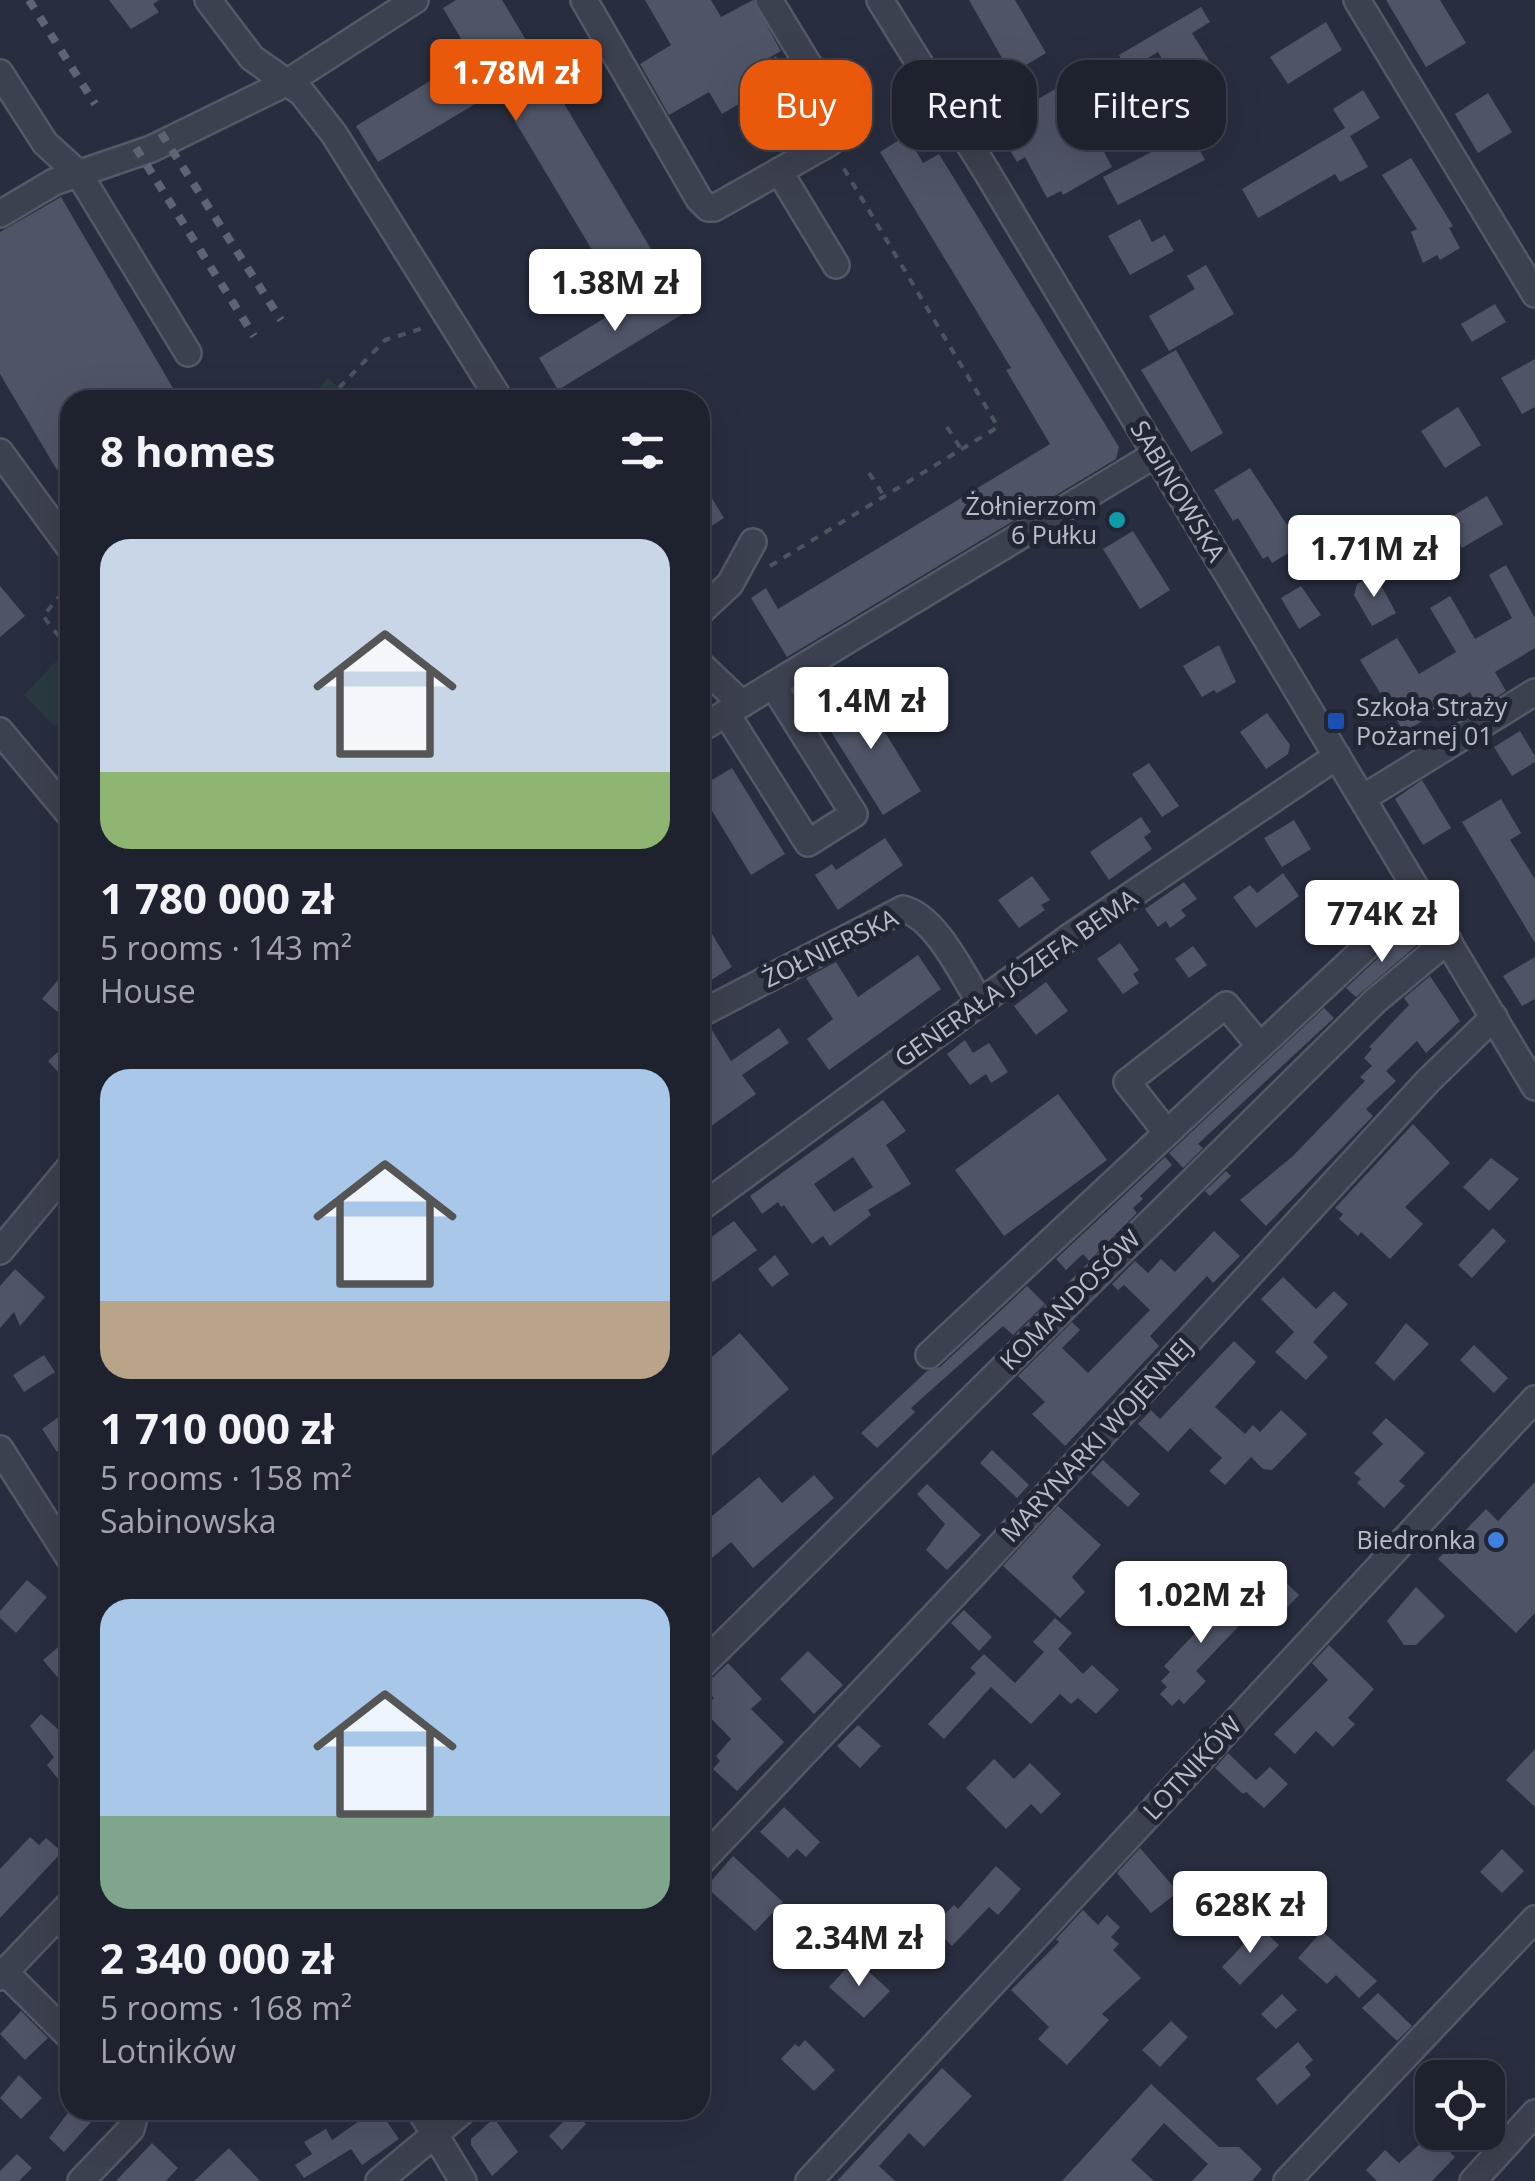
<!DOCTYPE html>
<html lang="en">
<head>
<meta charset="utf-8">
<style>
	body { margin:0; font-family:"Open Sans",sans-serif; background:#2b2f3b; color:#f1f3f6; height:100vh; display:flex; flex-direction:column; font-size:38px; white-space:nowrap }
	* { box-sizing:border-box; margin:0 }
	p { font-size:32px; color:#a1a4aa }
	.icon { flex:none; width:55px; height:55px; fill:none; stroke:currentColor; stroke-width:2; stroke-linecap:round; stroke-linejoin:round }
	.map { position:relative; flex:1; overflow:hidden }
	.details { position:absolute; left:60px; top:390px; width:650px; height:1730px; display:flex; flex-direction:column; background:#1e222f; border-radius:30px; box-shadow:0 10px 40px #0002,0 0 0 2px #3c3f4b }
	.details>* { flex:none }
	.top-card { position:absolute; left:740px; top:60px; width:645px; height:90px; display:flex; gap:20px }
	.tools { position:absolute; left:1415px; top:2060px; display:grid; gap:20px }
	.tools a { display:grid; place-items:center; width:90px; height:90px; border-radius:20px; background:#1e222f; box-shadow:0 10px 40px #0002,0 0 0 2px #3c3f4b; font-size:50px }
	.price { position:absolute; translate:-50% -85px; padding:0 22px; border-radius:10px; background:#fff; color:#222; font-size:32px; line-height:65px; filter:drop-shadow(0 2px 5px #0008) }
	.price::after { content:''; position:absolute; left:50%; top:60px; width:30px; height:22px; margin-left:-15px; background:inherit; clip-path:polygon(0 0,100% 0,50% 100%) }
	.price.on { background:#ea580c; color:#fff }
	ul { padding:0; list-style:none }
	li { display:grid; align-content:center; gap:20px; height:530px; padding:0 40px }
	li span { display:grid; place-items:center; height:310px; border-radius:30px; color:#555 }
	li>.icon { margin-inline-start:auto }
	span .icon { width:180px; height:180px; fill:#fffc; stroke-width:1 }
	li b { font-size:42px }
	h2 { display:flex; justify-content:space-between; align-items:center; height:120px; padding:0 40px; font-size:42px }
	.pill { padding:0 35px; border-radius:30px; background:#1e222f; box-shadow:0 10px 40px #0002,0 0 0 2px #3c3f4b; font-size:35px; line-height:90px }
	.pill.on { background:#ea580c; color:#fff }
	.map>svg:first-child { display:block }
	.green { fill:#2a3a40 }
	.building { fill:#4f5567; fill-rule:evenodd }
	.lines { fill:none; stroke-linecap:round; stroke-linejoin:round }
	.minor-casing { stroke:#545966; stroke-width:30 }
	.path { stroke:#48575d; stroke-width:4; stroke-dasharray:8 8; stroke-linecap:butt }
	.minor { stroke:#3c414f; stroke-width:25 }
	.rail { stroke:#5f6475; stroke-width:8; stroke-dasharray:10 10; stroke-linecap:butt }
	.culture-dot { fill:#0f9aa8; stroke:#212634; stroke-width:4 }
	.transit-dot { fill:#1a4fb4; stroke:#212634; stroke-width:4 }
	.shop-dot { fill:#3f7fe0; stroke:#212634; stroke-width:4 }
	.labels { text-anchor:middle; stroke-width:10; stroke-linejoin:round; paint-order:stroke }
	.street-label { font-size:25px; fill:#b9bcc9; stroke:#212634 }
	.poi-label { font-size:25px; fill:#b9bcc9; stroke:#212634; text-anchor:end }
</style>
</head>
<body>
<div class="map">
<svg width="1535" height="2181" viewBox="0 0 1535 2181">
	<rect width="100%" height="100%" fill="#282e3f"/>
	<g class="green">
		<path d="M328,378L352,400H307Z"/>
		<path d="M70,647V760L64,719L55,727L24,695Z"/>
	</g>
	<g class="building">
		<path d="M109,0H159L153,4L159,12L131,29Z"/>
		<path d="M456,0H502L651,249L607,275L497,91L378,162L356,126L471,56L443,8Z"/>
		<path d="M645,0H711L721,17L753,0L781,51L744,72L757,93L722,114L709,92L669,115L640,64L671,45Z"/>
		<path d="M969,0H1015L1046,53L1011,74Z"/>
		<path d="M1386,0H1440L1466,43L1426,67Z"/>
		<path d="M1201,7L1210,22L1192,33L1215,70L1180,90L1158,52L1127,70L1119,55Z"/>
		<path d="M1326,22L1342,50L1288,84L1270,57Z"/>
		<path d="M1101,63L1132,117L1096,137L1112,167L1063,195L1061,191L1047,198L1025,157L1017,162L994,124Z"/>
		<path d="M1363,90L1380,118L1350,136L1368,167L1340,182L1335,174L1258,218L1242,189L1345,128L1333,109Z"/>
		<path d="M1488,93L1512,132L1478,153L1455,114Z"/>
		<path d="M1169,96L1205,160L1118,205L1103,177L1173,141L1152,106Z"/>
		<path d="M907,135L923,163L939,154L1119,447L1116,459L787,657L751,598L766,588L778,609L1050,444L1006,370L1011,368L880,152Z"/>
		<path d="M1411,158L1453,226L1449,228L1460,248L1440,260L1437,255L1423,263L1411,232L1417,229L1382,175Z"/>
		<path d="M61,197L180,400H70V462L57,470L0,374V232Z"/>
		<path d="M1140,219L1152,242L1165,235L1174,251L1130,275L1108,236Z"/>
		<path d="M1206,265L1234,314L1169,351L1149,316L1195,289L1187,276Z"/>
		<path d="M672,277L691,309L558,390L539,358Z"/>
		<path d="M1495,304L1506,322L1472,342L1461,324Z"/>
		<path d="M1176,350L1223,433L1191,452L1141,370Z"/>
		<path d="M1535,359V407L1522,414L1501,378Z"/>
		<path d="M1458,407L1481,445L1445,468L1421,431Z"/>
		<path d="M1250,468L1287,525L1290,523L1299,538L1289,544L1292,551L1272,563L1268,556L1263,559L1238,518L1233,521L1214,490Z"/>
		<path d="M700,479L724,518L700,533Z"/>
		<path d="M1487,496L1503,524L1462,548L1446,520Z"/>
		<path d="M1133,531L1170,590L1140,609L1103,549Z"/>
		<path d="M1506,565L1535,618V648L1495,672L1506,691L1479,708L1470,692L1404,732L1360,660L1397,638L1419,674L1456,652L1430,608L1450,596L1475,639L1512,618L1489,575Z"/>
		<path d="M1375,574L1396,613L1372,626L1354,595L1357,584Z"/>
		<path d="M0,586L25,616L0,637Z"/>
		<path d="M1301,586L1321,615L1299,629L1281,598Z"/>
		<path d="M1219,645L1236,682L1217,693L1214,690L1202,697L1183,666Z"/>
		<path d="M859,690L921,791L883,815L820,714Z"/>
		<path d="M1267,713L1290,745L1288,754L1266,769L1240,732Z"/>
		<path d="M1520,731L1535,756V762L1512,776L1494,747Z"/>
		<path d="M1149,763L1179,806L1162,817L1132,774Z"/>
		<path d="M732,768L785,854L751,875L700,791V787Z"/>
		<path d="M1422,780L1451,828L1423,845L1395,799Z"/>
		<path d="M1501,799L1521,833L1510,840L1535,879V943L1462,822Z"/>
		<path d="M1141,817L1151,832L1144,837L1152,849L1109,880L1090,852Z"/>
		<path d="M1294,820L1311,849L1282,867L1264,838Z"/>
		<path d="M885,838L903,865L838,910L815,875L832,864L836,870Z"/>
		<path d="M1283,873L1299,896L1256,928L1233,897L1250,885L1257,893Z"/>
		<path d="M1032,876L1050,900L1041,905L1045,910L1019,928L998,900Z"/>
		<path d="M1184,882L1197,899L1181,910L1186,916L1170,928L1166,921L1158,927L1145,909Z"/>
		<path d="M700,914L732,967L700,987Z"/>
		<path d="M1404,934L1416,946L1356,997L1346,988Z"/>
		<path d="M1120,943L1139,970L1133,974L1139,983L1123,994L1097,959Z"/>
		<path d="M1193,946L1207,965L1189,978L1175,959Z"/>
		<path d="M918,955L941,989L829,1070L807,1039L833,1019L806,978L836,962L858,997Z"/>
		<path d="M1535,957V999L1522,1006L1503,976Z"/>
		<path d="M1430,976L1460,1021L1426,1053L1417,1041L1386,1071L1396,1081L1366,1109L1373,1116L1266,1226L1240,1200L1293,1156L1365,1081L1360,1077L1372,1066L1364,1058L1372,1049L1369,1047L1409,1005L1404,998Z"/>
		<path d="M58,980L70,989V1022L42,999Z"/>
		<path d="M1046,982L1068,1011L1036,1035L1014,1006Z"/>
		<path d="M1324,1008L1334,1018L1198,1144L1203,1148L1183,1168L1169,1153Z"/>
		<path d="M710,1027L731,1061L779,1028L789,1043L742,1075L756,1094L700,1134V1030Z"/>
		<path d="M965,1040L973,1053L989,1043L1008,1072L991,1083L986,1074L970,1085L947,1054Z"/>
		<path d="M70,1041V1085L48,1061Z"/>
		<path d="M1058,1094L1107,1160L1004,1236L955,1170Z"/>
		<path d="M883,1100L906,1131L886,1145L911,1184L868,1210L871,1215L830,1246L823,1236L812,1244L784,1205L781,1207L778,1202L762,1214L750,1196ZM853,1157L873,1187L834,1212L814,1184Z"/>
		<path d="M1413,1124L1450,1163L1405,1207L1423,1224L1390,1259L1361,1232L1358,1236L1339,1219L1343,1214L1335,1208Z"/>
		<path d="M1165,1157L1172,1165L1140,1196L1143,1199L1133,1208L1137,1213L1089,1261L1083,1254L1066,1270L1056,1259Z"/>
		<path d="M1491,1158L1519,1179L1489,1211L1463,1187Z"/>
		<path d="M1226,1171L1231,1176L1210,1196L1205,1191Z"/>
		<path d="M734,1221L757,1250L713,1282L700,1265V1245Z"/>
		<path d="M1493,1228L1506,1241L1472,1278L1458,1265Z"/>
		<path d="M1214,1231L1240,1256L1213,1283L1207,1276L1150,1336L1159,1346L1065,1446L1032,1414L1045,1402L1018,1376L1072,1322L1080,1330L1062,1348L1088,1373L1150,1310L1124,1285L1118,1290L1112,1284L1135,1261L1148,1273L1161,1259L1175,1272Z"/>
		<path d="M775,1255L789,1274L772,1287L758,1269Z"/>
		<path d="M15,1269L45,1297L20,1326L14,1312L0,1328V1286Z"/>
		<path d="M1283,1277L1316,1309L1334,1291L1348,1304L1313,1342L1328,1357L1306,1380L1275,1352L1294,1332L1261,1299Z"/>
		<path d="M1027,1286L1045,1304L1013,1335L1003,1326L911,1408L915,1412L877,1448L861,1433L927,1371L940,1367Z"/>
		<path d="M1406,1323L1429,1344L1394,1381L1375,1363Z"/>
		<path d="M740,1333L789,1389L700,1466V1367Z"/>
		<path d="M1234,1341L1256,1362L1215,1407L1245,1434L1253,1425L1260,1432L1281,1410L1307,1434L1272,1470L1263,1469L1251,1457L1225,1485L1209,1471L1222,1458L1190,1428L1168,1452L1138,1424L1151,1410L1160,1419Z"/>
		<path d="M1474,1345L1508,1378L1494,1393L1460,1360Z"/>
		<path d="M44,1355L55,1372L24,1392L13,1375Z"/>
		<path d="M70,1409V1443L57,1452L42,1429Z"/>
		<path d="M1386,1418L1425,1453L1399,1481L1405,1486L1384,1508L1357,1483L1361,1479L1354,1473L1383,1444L1372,1433Z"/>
		<path d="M992,1450L1029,1485L1017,1498L980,1463Z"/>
		<path d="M1103,1460L1140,1494L1128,1507L1091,1473Z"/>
		<path d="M814,1475L834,1498L753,1568L731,1542L700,1568V1526L759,1477L782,1503Z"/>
		<path d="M1535,1482V1613L1516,1633L1438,1559L1486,1509L1498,1521Z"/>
		<path d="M927,1484L981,1535L947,1570L926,1550L945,1524L917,1494Z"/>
		<path d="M1058,1506L1101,1545L1072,1577L1085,1592L1060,1618L1003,1566Z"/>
		<path d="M1280,1577L1299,1595L1283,1612L1264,1595Z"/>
		<path d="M27,1580L47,1597L16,1633L0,1618V1611Z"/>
		<path d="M1227,1582L1243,1598L1226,1616L1238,1627L1196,1671L1206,1681L1184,1704L1179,1699L1172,1706L1160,1694L1167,1687L1161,1681L1170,1672L1164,1666L1199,1629L1190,1620Z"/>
		<path d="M1416,1587L1445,1616L1416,1645H1404L1387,1621Z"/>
		<path d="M964,1610L992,1637L979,1651L951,1623Z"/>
		<path d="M1055,1618L1072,1633L1058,1649L1083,1674L1092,1665L1119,1690L1096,1714L1078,1698L1071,1704L1060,1694L1031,1724L991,1687L944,1739L928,1724L976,1673L970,1668L984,1654L1015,1683L1044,1652L1033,1642Z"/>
		<path d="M70,1637V1692L43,1660Z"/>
		<path d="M1329,1645L1374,1689L1348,1718L1355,1724L1333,1747L1316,1731L1295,1754L1274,1734L1328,1680L1312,1663Z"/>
		<path d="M808,1651L843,1685L814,1714L780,1679Z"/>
		<path d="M728,1663L762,1699L751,1709L784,1742L737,1791L713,1769L720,1761L716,1756L731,1739L703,1710L714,1698L700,1683L711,1679Z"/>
		<path d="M41,1714L70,1740V1794L47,1765L54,1757L30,1726Z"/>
		<path d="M858,1725L881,1746L860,1768L837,1746Z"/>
		<path d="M1535,1749V1807L1506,1780Z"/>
		<path d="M1228,1753L1256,1780L1270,1767L1288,1784L1264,1808L1246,1792L1243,1794L1215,1768Z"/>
		<path d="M994,1759L1014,1779L1030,1763L1061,1794L1041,1814L1031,1804L1006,1829L966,1788Z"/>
		<path d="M784,1807L820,1842L806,1857L797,1849L788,1858L760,1832Z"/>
		<path d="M30,1837L39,1845L46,1838L62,1852L0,1918V1869Z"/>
		<path d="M1140,1848L1178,1892L1151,1913L1117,1873Z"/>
		<path d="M1502,1849L1524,1871L1502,1893L1480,1872Z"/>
		<path d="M733,1856L783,1902L755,1931L706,1887Z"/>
		<path d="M996,1866L1021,1889L998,1915L989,1907L952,1946L932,1926L954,1905L958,1909Z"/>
		<path d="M1083,1910L1098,1925L1107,1915L1120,1927L1111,1937L1119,1944L1113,1950L1141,1978L1102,2014L1109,2020L1067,2065L1038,2039L1049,2027L1011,1990L1059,1942L1056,1939Z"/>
		<path d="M1260,1927L1279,1945L1240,1985L1222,1967Z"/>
		<path d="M1322,1931L1377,1981L1359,1998L1336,1975L1327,1984L1298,1958Z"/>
		<path d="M855,1959L890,1991L864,2018L829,1987Z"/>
		<path d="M1378,1993L1412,2026L1397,2041L1362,2008Z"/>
		<path d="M1282,1994L1297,2010L1276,2029L1261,2014Z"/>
		<path d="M21,2011L48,2038L25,2060L0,2034Z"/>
		<path d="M1171,2021L1188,2037L1160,2067L1142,2050Z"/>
		<path d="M805,2040L835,2070L814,2091L781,2059L795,2044L799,2047Z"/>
		<path d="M1298,2042L1313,2060L1305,2067L1311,2075L1277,2105L1256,2079Z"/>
		<path d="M942,2068L972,2096L924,2147L909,2133L879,2166L895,2181H837Z"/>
		<path d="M19,2075L42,2098L21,2119L0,2098Z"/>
		<path d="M1151,2084L1219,2147H1239L1262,2169L1252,2181H1192L1208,2164L1164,2123L1131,2160L1154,2181H1062Z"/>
		<path d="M70,2110H79L91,2122L64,2152L49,2138Z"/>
		<path d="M375,2110H379L399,2139L362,2165L351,2149L304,2178L295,2165L312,2154L304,2142L326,2129L332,2140Z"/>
		<path d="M573,2112L586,2124L562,2150L549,2136Z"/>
		<path d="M494,2118L518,2152L492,2176L471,2145V2139Z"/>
		<path d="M1435,2138L1455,2157L1432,2181H1377L1366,2170L1385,2150L1399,2163L1422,2142L1427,2146Z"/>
		<path d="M152,2143L178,2168L166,2181H116Z"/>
		<path d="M229,2148L260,2181H194Z"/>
		<path d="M17,2154L32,2168L19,2181H0V2171Z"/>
	</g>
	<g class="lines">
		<g class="minor-casing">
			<g id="minor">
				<path d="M208,0L252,58L302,93L334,134L500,400"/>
				<path d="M584,0L699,199L708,208H714L829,143L844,130L841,118L769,0"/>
				<path d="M880,0L988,174L1535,1087"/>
				<path d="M1357,0L1535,294"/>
				<path d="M0,73L45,143L79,174L188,353"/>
				<path d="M779,171L836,265"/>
				<path d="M0,214L54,182L151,149L288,82L415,0"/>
				<path d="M0,452L70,548"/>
				<path d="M700,612L730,584L753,542"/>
				<path d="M700,664L742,704"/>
				<path d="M726,713L808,843L854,814L773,685"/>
				<path d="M700,729L1156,454"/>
				<path d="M0,731L70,815"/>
				<path d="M1363,798L1535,692"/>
				<path d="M700,1014L903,909C936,917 962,974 980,1002"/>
				<path d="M1167,1133L1127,1082L1226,1005L1260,1046"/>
				<path d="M700,1208L1068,938L1337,756"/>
				<path d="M0,1251L70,1167"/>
				<path d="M929,1355L1421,896"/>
				<path d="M0,1449L70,1559"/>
				<path d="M700,1667L1375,1001L1448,940"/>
				<path d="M700,1863L974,1574L1428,1081L1494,1017"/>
				<path d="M5,1972L70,2037"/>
				<path d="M0,1977L70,1904"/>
				<path d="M420,2110L463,2181"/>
				<path d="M81,2181L131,2129L136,2110"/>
				<path d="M379,2181L464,2110"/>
				<path d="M809,2181L1535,1399"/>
				<path d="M1287,2181L1535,1919"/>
				<path d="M1473,2181L1535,2113"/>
			</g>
		</g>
		<g class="path">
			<path d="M747,77L777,58"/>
			<path d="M739,104L767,151"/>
			<path d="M339,388L385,340L427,327"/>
			<path d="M947,427L961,449"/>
			<path d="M869,473L884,496"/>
			<path d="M770,566L998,427L840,162"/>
			<path d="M69,649L43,616L70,584"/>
		</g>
		<use href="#minor" class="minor"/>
		<g class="rail">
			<path d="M29,0L95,104"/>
			<path d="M161,133L281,320"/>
			<path d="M136,148L254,336"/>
		</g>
	</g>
	<circle class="culture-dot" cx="1117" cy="520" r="10"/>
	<rect class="transit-dot" x="1326" y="711" width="20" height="20" rx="5"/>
	<circle class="shop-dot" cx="1496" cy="1540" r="10"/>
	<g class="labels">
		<g class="street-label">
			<text transform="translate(1178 491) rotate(59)" y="9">SABINOWSKA</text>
			<text transform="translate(830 948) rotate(-26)" y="9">ŻOŁNIERSKA</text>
			<text transform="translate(1016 978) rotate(-35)" y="9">GENERAŁA JÓZEFA BEMA</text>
			<text transform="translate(1070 1300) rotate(-45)" y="9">KOMANDOSÓW</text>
			<text transform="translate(1097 1440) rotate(-47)" y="9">MARYNARKI WOJENNEJ</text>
			<text transform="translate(1192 1768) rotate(-47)" y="9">LOTNIKÓW</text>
		</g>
		<g class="poi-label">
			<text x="1097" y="515">Żołnierzom<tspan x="1097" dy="29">6 Pułku</tspan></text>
			<text x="1356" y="716" text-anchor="start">Szkoła Straży<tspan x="1356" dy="29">Pożarnej 01</tspan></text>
			<text x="1476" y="1549">Biedronka</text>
		</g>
	</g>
</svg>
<div class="tools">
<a><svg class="icon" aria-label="locate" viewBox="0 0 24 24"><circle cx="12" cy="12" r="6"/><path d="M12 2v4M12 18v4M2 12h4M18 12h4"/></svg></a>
</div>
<b class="price on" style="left:516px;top:124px">1.78M zł</b>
<b class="price" style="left:615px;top:334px">1.38M zł</b>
<b class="price" style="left:1374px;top:600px">1.71M zł</b>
<b class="price" style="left:871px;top:752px">1.4M zł</b>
<b class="price" style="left:1382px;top:965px">774K zł</b>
<b class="price" style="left:1201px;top:1646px">1.02M zł</b>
<b class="price" style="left:1250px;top:1956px">628K zł</b>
<b class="price" style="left:859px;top:1989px">2.34M zł</b>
<div class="top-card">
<a class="pill on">Buy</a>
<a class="pill">Rent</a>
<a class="pill">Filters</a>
</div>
<section class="details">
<h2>8 homes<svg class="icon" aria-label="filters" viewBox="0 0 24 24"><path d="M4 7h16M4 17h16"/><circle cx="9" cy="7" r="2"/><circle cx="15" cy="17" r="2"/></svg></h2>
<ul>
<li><span style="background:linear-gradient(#c9d6e8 75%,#8fb573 0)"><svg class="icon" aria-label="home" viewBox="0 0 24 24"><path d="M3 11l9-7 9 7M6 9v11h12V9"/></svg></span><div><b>1 780 000 zł</b><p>5 rooms · 143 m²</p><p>House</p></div></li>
<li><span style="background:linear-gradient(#a9c7e8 75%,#b9a48a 0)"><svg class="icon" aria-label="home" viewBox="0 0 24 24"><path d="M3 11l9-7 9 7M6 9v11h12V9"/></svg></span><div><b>1 710 000 zł</b><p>5 rooms · 158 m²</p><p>Sabinowska</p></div></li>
<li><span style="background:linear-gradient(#a9c7e8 70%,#7fa58c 0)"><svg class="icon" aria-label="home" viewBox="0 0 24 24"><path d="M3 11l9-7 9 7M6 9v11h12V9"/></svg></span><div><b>2 340 000 zł</b><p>5 rooms · 168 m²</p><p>Lotników</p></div></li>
</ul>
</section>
</div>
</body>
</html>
